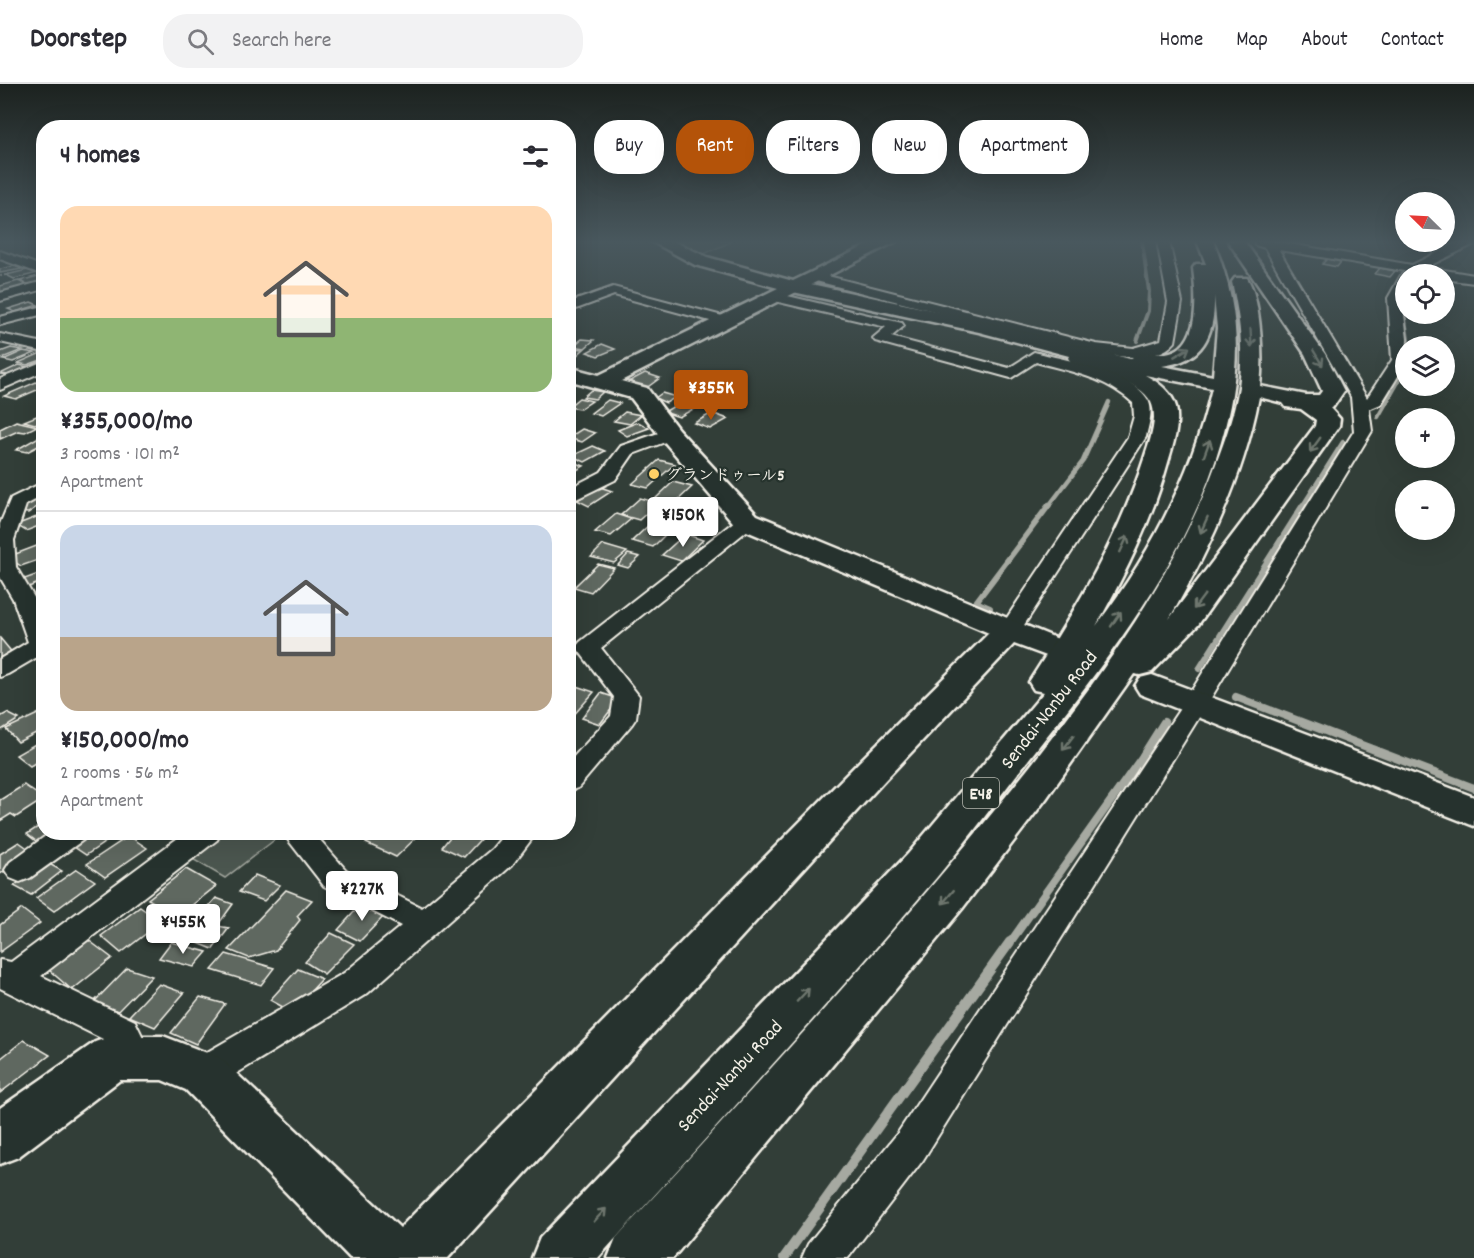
<!DOCTYPE html>
<html lang="en">
<head>
<meta charset="utf-8">
<style>
	body { margin:0; font-family:Dekko,"Klee One",sans-serif; background:#f2f2f3; color:#2b2b33; height:100vh; display:flex; flex-direction:column; font-size:22px; white-space:nowrap }
	* { box-sizing:border-box; margin:0 }
	p { font-size:20px; color:#7c7c81 }
	.icon { flex:none; width:33px; height:33px; fill:none; stroke:currentColor; stroke-width:2; stroke-linecap:round; stroke-linejoin:round }
	.map { position:relative; flex:1; overflow:hidden }
	.panel { position:absolute; left:36px; top:36px; width:540px; height:720px; display:flex; flex-direction:column; background:#fff; border-radius:24px; box-shadow:0 6px 24px #0002 }
	.panel>* { flex:none }
	.top-card { position:absolute; left:594px; top:36px; width:570px; height:54px; display:flex; gap:12px }
	.needle { width:39px; rotate:294deg }
	.tools { position:absolute; left:1395px; top:108px; display:grid; gap:12px }
	.tools a { display:grid; place-items:center; width:60px; height:60px; border-radius:50%; background:#fff; box-shadow:0 6px 24px #0002; font-size:30px }
	.price { position:absolute; translate:-50% -51px; padding:0 14px; border-radius:6px; background:#fff; color:#222; font-size:20px; line-height:39px; filter:drop-shadow(0 2px 3px #0008) }
	.price::after { content:''; position:absolute; left:50%; top:36px; width:18px; height:14px; margin-left:-9px; background:inherit; clip-path:polygon(0 0,100% 0,50% 100%) }
	.price.on { background:#b45309; color:#fff }
	ul { padding:0; list-style:none }
	li { display:grid; align-content:center; gap:12px; height:318px; padding:0 24px }
	li+li { border-top:2px solid #e1e1e2 }
	li span { display:grid; place-items:center; height:186px; border-radius:18px; color:#555 }
	li>.icon { margin-inline-start:auto }
	span .icon { width:108px; height:108px; fill:#fffc; stroke-width:1 }
	li b { font-size:26px }
	h2 { display:flex; justify-content:space-between; align-items:center; height:72px; padding:0 24px; font-size:26px }
	.chip { padding:0 21px; border-radius:24px; background:#fff; box-shadow:0 6px 24px #0002; font-size:21px; line-height:54px }
	.chip.on { background:#b45309; color:#fff }
	header { display:flex; align-items:center; gap:36px; box-sizing:border-box; height:84px; padding:0 30px; background:#fff; border-bottom:2px solid #e1e1e2 }
	header strong { font-size:28px }
	nav { display:flex; gap:33px; margin-inline-start:auto; font-size:21px }
	.search { width:420px; height:54px; background:#f2f2f3; display:flex; align-items:center; gap:15px; box-sizing:border-box; padding:0 21px; border-radius:24px; color:#7c7c81; font-size:22px }
	.map>svg:first-child { display:block }
	.green { fill:#4c564f; stroke:#a0a49c; stroke-width:1.5 }
	.lines { fill:none; stroke-linecap:round; stroke-linejoin:round }
	.stream-far4 { stroke:#a6a9a1; stroke-width:4 }
	.stream-far3 { stroke:#a6a9a1; stroke-width:4.5 }
	.stream-far2 { stroke:#a6a9a1; stroke-width:6 }
	.stream-far1 { stroke:#a6a9a1; stroke-width:8 }
	.stream { stroke:#a6a9a1; stroke-width:10 }
	.building { fill:#5f6861; stroke:#f4f1e8; stroke-width:1.5 }
	.secondary-tunnel { stroke:#4f5952; stroke-width:30; stroke-dasharray:30 15; stroke-linecap:butt }
	.street-casing { stroke:#f4f1e8; stroke-width:4 }
	.secondary-casing { stroke:#f4f1e8; stroke-width:5 }
	.highway-casing { stroke:#f4f1e8; stroke-width:5 }
	.path { stroke:#f4f1e8; stroke-width:2; stroke-dasharray:2 2; stroke-linecap:butt }
	.street { fill:#26332d; fill-rule:evenodd }
	.secondary { fill:#26332d; fill-rule:evenodd }
	.highway { fill:#26332d; fill-rule:evenodd }
	.oneway { stroke:#6e766e }
	.poi-dot { fill:#ffd166; stroke:#26332d; stroke-width:2 }
	.labels { text-anchor:middle; stroke-width:4.5; stroke-linejoin:round; paint-order:stroke }
	.far-poi-label { font-size:16px; font-weight:bold; fill:#f4f1e8; stroke:#26332d; text-anchor:start }
	.shield { fill:#26332d; stroke:#b6b8b0; stroke-width:1.5 }
	.shield-label { font-size:18px; font-weight:bold; fill:#f4f1e8 }
	.street-label { font-size:20px; fill:#f4f1e8; stroke:#26332d }
</style>
</head>
<body>
<header>
<strong>Doorstep</strong>
<div class="search"><svg class="icon" aria-label="search" viewBox="0 0 24 24"><circle cx="10" cy="10" r="6"/><path d="M15 15l6 6"/></svg>Search here</div>
<nav><a>Home</a><a>Map</a><a>About</a><a>Contact</a></nav>
</header>
<div class="map">
<svg width="1474" height="1174" viewBox="0 0 1474 1174">
	<rect width="100%" height="100%" fill="#323e38"/>
	<filter id="ink" filterUnits="userSpaceOnUse"><feTurbulence type="fractalNoise" baseFrequency=".0167" numOctaves="2"/><feDisplacementMap in="SourceGraphic" scale="12" xChannelSelector="R" yChannelSelector="G"/><feConvolveMatrix kernelMatrix="1 2 1 2 8 2 1 2 1" color-interpolation-filters="sRGB"/></filter>
	<g filter="url(#ink)">
		<g class="green">
			<path d="M672,157H727L731,158L704,170Z"/>
			<path d="M223,749H276L277,754L225,794L189,773Z"/>
		</g>
		<g class="lines">
			<g class="stream-far4">
				<path d="M1453,170L1474,161"/>
				<path d="M1406,209L1402,215L1409,262"/>
				<path d="M1137,257L1148,227L1149,207L1142,157"/>
			</g>
			<g class="stream-far3">
				<path d="M1378,333L1406,284"/>
				<path d="M1048,423L1083,377L1109,318"/>
				<path d="M1302,423L1343,358"/>
			</g>
			<g class="stream-far2">
				<path d="M990,524L976,518L1049,421"/>
				<path d="M1199,585L1303,421"/>
				<path d="M1236,613L1239,614"/>
			</g>
			<g class="stream-far1">
				<path d="M1236,613L1474,704"/>
				<path d="M1009,860L1142,673L1164,638"/>
			</g>
			<path class="stream" d="M784,1174L1010,858"/>
		</g>
		<g class="building">
			<path d="M1327,175L1341,178L1337,183L1322,180Z"/>
			<path d="M14,182L22,185L0,189V185Z"/>
			<path d="M1380,184L1395,187L1390,193L1375,190Z"/>
			<path d="M31,185L38,189L14,195L6,191Z"/>
			<path d="M42,191L44,197L29,201L20,197Z"/>
			<path d="M18,197L28,201L0,209V202Z"/>
			<path d="M31,218L38,221L15,228L8,225Z"/>
			<path d="M582,255L594,256L585,264L573,262Z"/>
			<path d="M602,260L615,265L598,272L587,268Z"/>
			<path d="M11,264L22,266L0,275V268Z"/>
			<path d="M572,264L584,265L575,273L568,272V267Z"/>
			<path d="M23,267L35,269L13,278L3,276Z"/>
			<path d="M41,269L44,270V275L27,281L18,279Z"/>
			<path d="M19,281L28,283L8,291L0,290Z"/>
			<path d="M645,289L660,294L645,305L626,299Z"/>
			<path d="M43,295L44,303L16,315L4,312Z"/>
			<path d="M591,306L603,308L595,315L583,313Z"/>
			<path d="M662,309L676,313L666,319L655,314Z"/>
			<path d="M579,314L592,317L580,325L568,323Z"/>
			<path d="M608,316L620,319L601,332L591,329Z"/>
			<path d="M681,318L697,323L679,333L664,328Z"/>
			<path d="M625,328L641,331L630,340L614,337Z"/>
			<path d="M44,329V336L35,340L24,337Z"/>
			<path d="M712,329L728,335L710,345L694,339Z"/>
			<path d="M16,337L37,342L25,348L18,347L0,355V345Z"/>
			<path d="M638,338L649,344L627,352L618,346Z"/>
			<path d="M582,345L595,349L582,358L568,354Z"/>
			<path d="M37,354L44,356V359L27,368L16,366Z"/>
			<path d="M593,362L605,367L585,378L572,372Z"/>
			<path d="M568,376L584,382L568,391Z"/>
			<path d="M659,376L675,380L648,404L632,400Z"/>
			<path d="M673,398L692,403L674,420L655,415Z"/>
			<path d="M600,403L612,407L589,422L577,416Z"/>
			<path d="M36,414L44,415V418L28,429L16,428Z"/>
			<path d="M640,414L658,419L639,436L621,431Z"/>
			<path d="M44,430V440L26,447L16,441Z"/>
			<path d="M616,430L631,435L611,452L595,448Z"/>
			<path d="M651,439L672,444L653,463L632,457Z"/>
			<path d="M685,450L703,456L681,477L662,471Z"/>
			<path d="M39,461L44,465V474L21,482L15,478L13,471Z"/>
			<path d="M603,461L627,468L614,479L591,473Z"/>
			<path d="M628,470L640,473L628,484L618,481Z"/>
			<path d="M598,480L614,484L591,508L574,503Z"/>
			<path d="M44,488V497L26,504L19,497Z"/>
			<path d="M0,554L14,571L0,576Z"/>
			<path d="M576,602L594,608L572,633L568,632V610Z"/>
			<path d="M601,609L619,615L600,640L582,634Z"/>
			<path d="M44,627V645L18,658L6,645Z"/>
			<path d="M7,629L19,635L0,647V633Z"/>
			<path d="M44,655V674L30,682L16,671Z"/>
			<path d="M24,701L44,715L16,733L11,730L0,737V716Z"/>
			<path d="M44,739V748H60L41,761L27,750Z"/>
			<path d="M90,748L119,749L86,771L71,761Z"/>
			<path d="M379,748H422L396,773L366,759Z"/>
			<path d="M454,748H487L464,773L442,763Z"/>
			<path d="M129,752L147,764L105,793L87,780Z"/>
			<path d="M19,758L33,768L0,790V770Z"/>
			<path d="M46,778L62,787L31,811L14,802Z"/>
			<path d="M77,785L95,797L54,827L36,814Z"/>
			<path d="M186,785L216,802L171,838L152,825L155,819L148,815Z"/>
			<path d="M255,791L280,801L264,817L239,808Z"/>
			<path d="M286,806L312,816L297,832L300,836L276,866L249,874L229,866Z"/>
			<path d="M216,814L233,820L217,842L229,844L213,865L183,853Z"/>
			<path d="M363,818L386,830L360,857L338,846Z"/>
			<path d="M140,823L161,838L121,869L101,852Z"/>
			<path d="M22,825L40,839L0,868V841Z"/>
			<path d="M331,849L354,860L324,890L305,878Z"/>
			<path d="M87,855L112,874L72,906L49,886Z"/>
			<path d="M171,858L207,868L194,883L159,874Z"/>
			<path d="M226,870L274,884L261,901L212,886Z"/>
			<path d="M127,884L152,892L118,927L93,919Z"/>
			<path d="M298,885L322,895L292,928L270,916Z"/>
			<path d="M159,900L184,909L155,943L129,932Z"/>
			<path d="M200,913L225,920L196,960L171,949Z"/>
			<path d="M24,956L50,971L0,1009V975Z"/>
		</g>
		<g class="lines">
			<path class="secondary-tunnel" d="M1059,567L1152,602"/>
			<g class="street-casing">
				<g id="street">
					<path d="M1157,157H1169L1182,218L1175,258C1156,280 1116,273 1091,267L812,196L810,193L816,189L1096,260L1133,264L1161,256L1168,218Z"/>
					<path d="M1254,157H1273L1412,181L1460,157H1474V160L1427,183L1474,191V199L1444,195V190H1409L1404,187L1279,166L1367,314L1392,276L1388,214L1401,191L1407,190L1406,207L1402,214L1407,255L1406,279L1381,320L1369,325L1372,347L1208,619L923,1076L848,1174H802L808,1160L897,1050L1187,614L1354,347L1351,313L1265,164L1255,161Z"/>
					<path d="M0,167L44,183V191L0,175Z"/>
					<path d="M44,197V205L0,217V209Z"/>
					<path d="M613,203L730,234L732,237L725,241L614,211L568,228V219Z"/>
					<path d="M775,209L902,239L904,242L891,253L1009,284L1034,268C1065,276 1132,287 1148,316C1154,327 1148,342 1146,353L1017,552L1009,554L1001,552L998,547L1128,353L1134,332L1133,319C1105,293 1072,288 1036,278L1011,294L875,257L873,254L886,243L770,216L768,213L770,210Z"/>
					<path d="M44,222V230L0,241V233Z"/>
					<path d="M0,250L44,259V268L0,258Z"/>
					<path d="M44,277V287L0,306V295Z"/>
					<path d="M670,345L676,346L679,350L676,354L633,370L615,396L568,419V405L601,388L621,362Z"/>
					<path d="M44,398V411L26,421L14,456L16,483L35,515L44,539V569L8,590L0,593V575L28,558L13,515L0,493V440L11,414Z"/>
					<path d="M747,431L754,433L757,437L754,441L601,564L639,612L636,634L632,640L578,704L568,707V679L611,632L614,613L576,563L580,558L740,433Z"/>
					<path d="M51,748H87L83,756L30,794L20,798L10,794L5,786L10,778Z"/>
					<path d="M186,748H221L217,756L41,892L135,937L153,974L147,985L135,990L123,985L111,959L0,904V876L11,878Z"/>
					<path d="M282,748H313L346,786L422,824L492,765L506,748H537L512,781L368,909L216,1002L203,1007L190,1002L185,990L190,978L344,889L401,842L324,802Z"/>
				</g>
			</g>
			<g class="secondary-casing">
				<g id="secondary">
					<path d="M651,157H673L707,173L793,197L876,157H897L621,297L647,304L678,345L757,431L1063,557L1068,564L1063,571L1052,574L1014,560L885,696L448,1174H350L186,1006L162,996H120L18,1073L0,1080V1024L95,958L112,952H163L220,974L400,1144L859,678L989,549L737,443L662,355L631,314L568,296V283L599,291L778,204L695,181Z"/>
					<path d="M1152,591L1474,713V742L1140,610L1135,602L1140,594Z"/>
				</g>
			</g>
			<g class="highway-casing">
				<g id="highway">
					<path d="M1197,157H1213C1242,226 1242,286 1221,358C1186,481 1099,586 1021,685C993,721 966,758 937,793C827,922 711,1048 598,1174H532L540,1154L908,770L1044,608L1034,606L1029,598C1075,527 1118,456 1144,375C1149,359 1159,335 1151,318C1141,297 1092,285 1071,278L1068,274L1069,272L979,248L793,208L787,207L784,203L787,199L811,200L982,237L1130,275C1138,268 1155,270 1166,269C1202,264 1196,209 1193,184L1196,180H1206ZM1214,212L1217,244L1213,292L1162,282C1204,277 1215,250 1214,212ZM1145,291L1212,304C1192,391 1150,471 1096,542C1126,489 1152,436 1168,378C1173,361 1180,341 1176,323C1172,308 1158,298 1145,291Z"/>
					<path d="M1228,157H1244L1325,270L1344,307L1333,323L1330,324L1340,335L1339,342L1198,541L1152,588L1140,591L1134,590L1046,715L962,825L673,1174H608L616,1154C757,999 901,846 1031,681C1101,591 1169,500 1211,393C1222,364 1234,333 1239,303C1244,268 1240,233 1232,198L1235,194H1247C1262,217 1263,276 1260,302L1306,311H1319L1322,307L1305,270ZM1259,313L1283,319L1286,323L1301,325L1316,336L1315,342L1169,535C1209,467 1244,392 1259,313Z"/>
				</g>
			</g>
			<path class="path" d="M0,192L11,190"/>
			<use href="#street" class="street"/>
			<use href="#secondary" class="secondary"/>
			<use href="#highway" class="highway"/>
		</g>
		<defs><path id="oneway-shaft" d="M-6 0H5M1.5-3L5.5 0L1.5 3" fill="none" stroke-width="1.6" stroke-linecap="round" stroke-linejoin="round" transform="scale(1.5)"/></defs>
		<g class="oneway">
			<use href="#oneway-shaft" transform="translate(1251 254) rotate(87)"/>
			<use href="#oneway-shaft" transform="translate(1182 268) rotate(-31)"/>
			<use href="#oneway-shaft" transform="translate(1318 274) rotate(59)"/>
			<use href="#oneway-shaft" transform="translate(1315 361) rotate(126)"/>
			<use href="#oneway-shaft" transform="translate(1207 364) rotate(-70)"/>
			<use href="#oneway-shaft" transform="translate(1204 441) rotate(114)"/>
			<use href="#oneway-shaft" transform="translate(1124 460) rotate(-65)"/>
			<use href="#oneway-shaft" transform="translate(1199 518) rotate(127)"/>
			<use href="#oneway-shaft" transform="translate(1116 535) rotate(-56)"/>
			<use href="#oneway-shaft" transform="translate(1068 659) rotate(127)"/>
			<use href="#oneway-shaft" transform="translate(948 813) rotate(130)"/>
			<use href="#oneway-shaft" transform="translate(803 911) rotate(-47)"/>
			<use href="#oneway-shaft" transform="translate(600 1131) rotate(-47)"/>
		</g>
	</g>
	<linearGradient id="sky" x2="0" y2="1"><stop stop-color="#1c221f"/><stop offset="0.49" stop-color="#49585e"/><stop offset="1" stop-color="#49585e" stop-opacity="0"/></linearGradient>
	<rect width="1474" height="322" fill="url(#sky)"/>
	<circle class="poi-dot" cx="654" cy="390" r="6"/>
	<g class="labels">
		<g class="far-poi-label">
			<text x="666" y="396">グランドゥール5</text>
		</g>
		<rect class="shield" x="963" y="694" width="36" height="30" rx="4.5"/>
		<g class="shield-label">
			<text x="981" y="715">E48</text>
		</g>
		<g class="street-label">
			<text transform="translate(1048 625) rotate(-52)" y="7">Sendai-Nanbu Road</text>
			<text transform="translate(729 991) rotate(-47)" y="7">Sendai-Nanbu Road</text>
		</g>
	</g>
</svg>
<div class="tools">
<a><svg class="needle" viewBox="-14 -14 28 28"><path d="M0-13l5 13h-10z" fill="#e53935"/><path d="M0 13l5-13h-10z" fill="#7c7c81"/></svg></a>
<a><svg class="icon" aria-label="locate" viewBox="0 0 24 24"><circle cx="12" cy="12" r="6"/><path d="M12 2v4M12 18v4M2 12h4M18 12h4"/></svg></a>
<a><svg class="icon" aria-label="layers" viewBox="0 0 24 24"><path d="M12 4l9 5-9 5-9-5zM3 14l9 5 9-5"/></svg></a>
<a>+</a>
<a>−</a>
</div>
<b class="price on" style="left:711px;top:337px">¥355K</b>
<b class="price" style="left:683px;top:464px">¥150K</b>
<b class="price" style="left:362px;top:838px">¥227K</b>
<b class="price" style="left:183px;top:871px">¥455K</b>
<div class="top-card">
<a class="chip">Buy</a>
<a class="chip on">Rent</a>
<a class="chip">Filters</a>
<a class="chip">New</a>
<a class="chip">Apartment</a>
</div>
<section class="panel">
<h2>4 homes<svg class="icon" aria-label="filters" viewBox="0 0 24 24"><path d="M4 7h16M4 17h16"/><circle cx="9" cy="7" r="2"/><circle cx="15" cy="17" r="2"/></svg></h2>
<ul>
<li><span style="background:linear-gradient(#ffd9b3 60%,#8fb573 0)"><svg class="icon" aria-label="home" viewBox="0 0 24 24"><path d="M3 11l9-7 9 7M6 9v11h12V9"/></svg></span><div><b>¥355,000/mo</b><p>3 rooms · 101 m²</p><p>Apartment</p></div></li>
<li><span style="background:linear-gradient(#c9d6e8 60%,#b9a48a 0)"><svg class="icon" aria-label="home" viewBox="0 0 24 24"><path d="M3 11l9-7 9 7M6 9v11h12V9"/></svg></span><div><b>¥150,000/mo</b><p>2 rooms · 56 m²</p><p>Apartment</p></div></li>
</ul>
</section>
</div>
</body>
</html>
